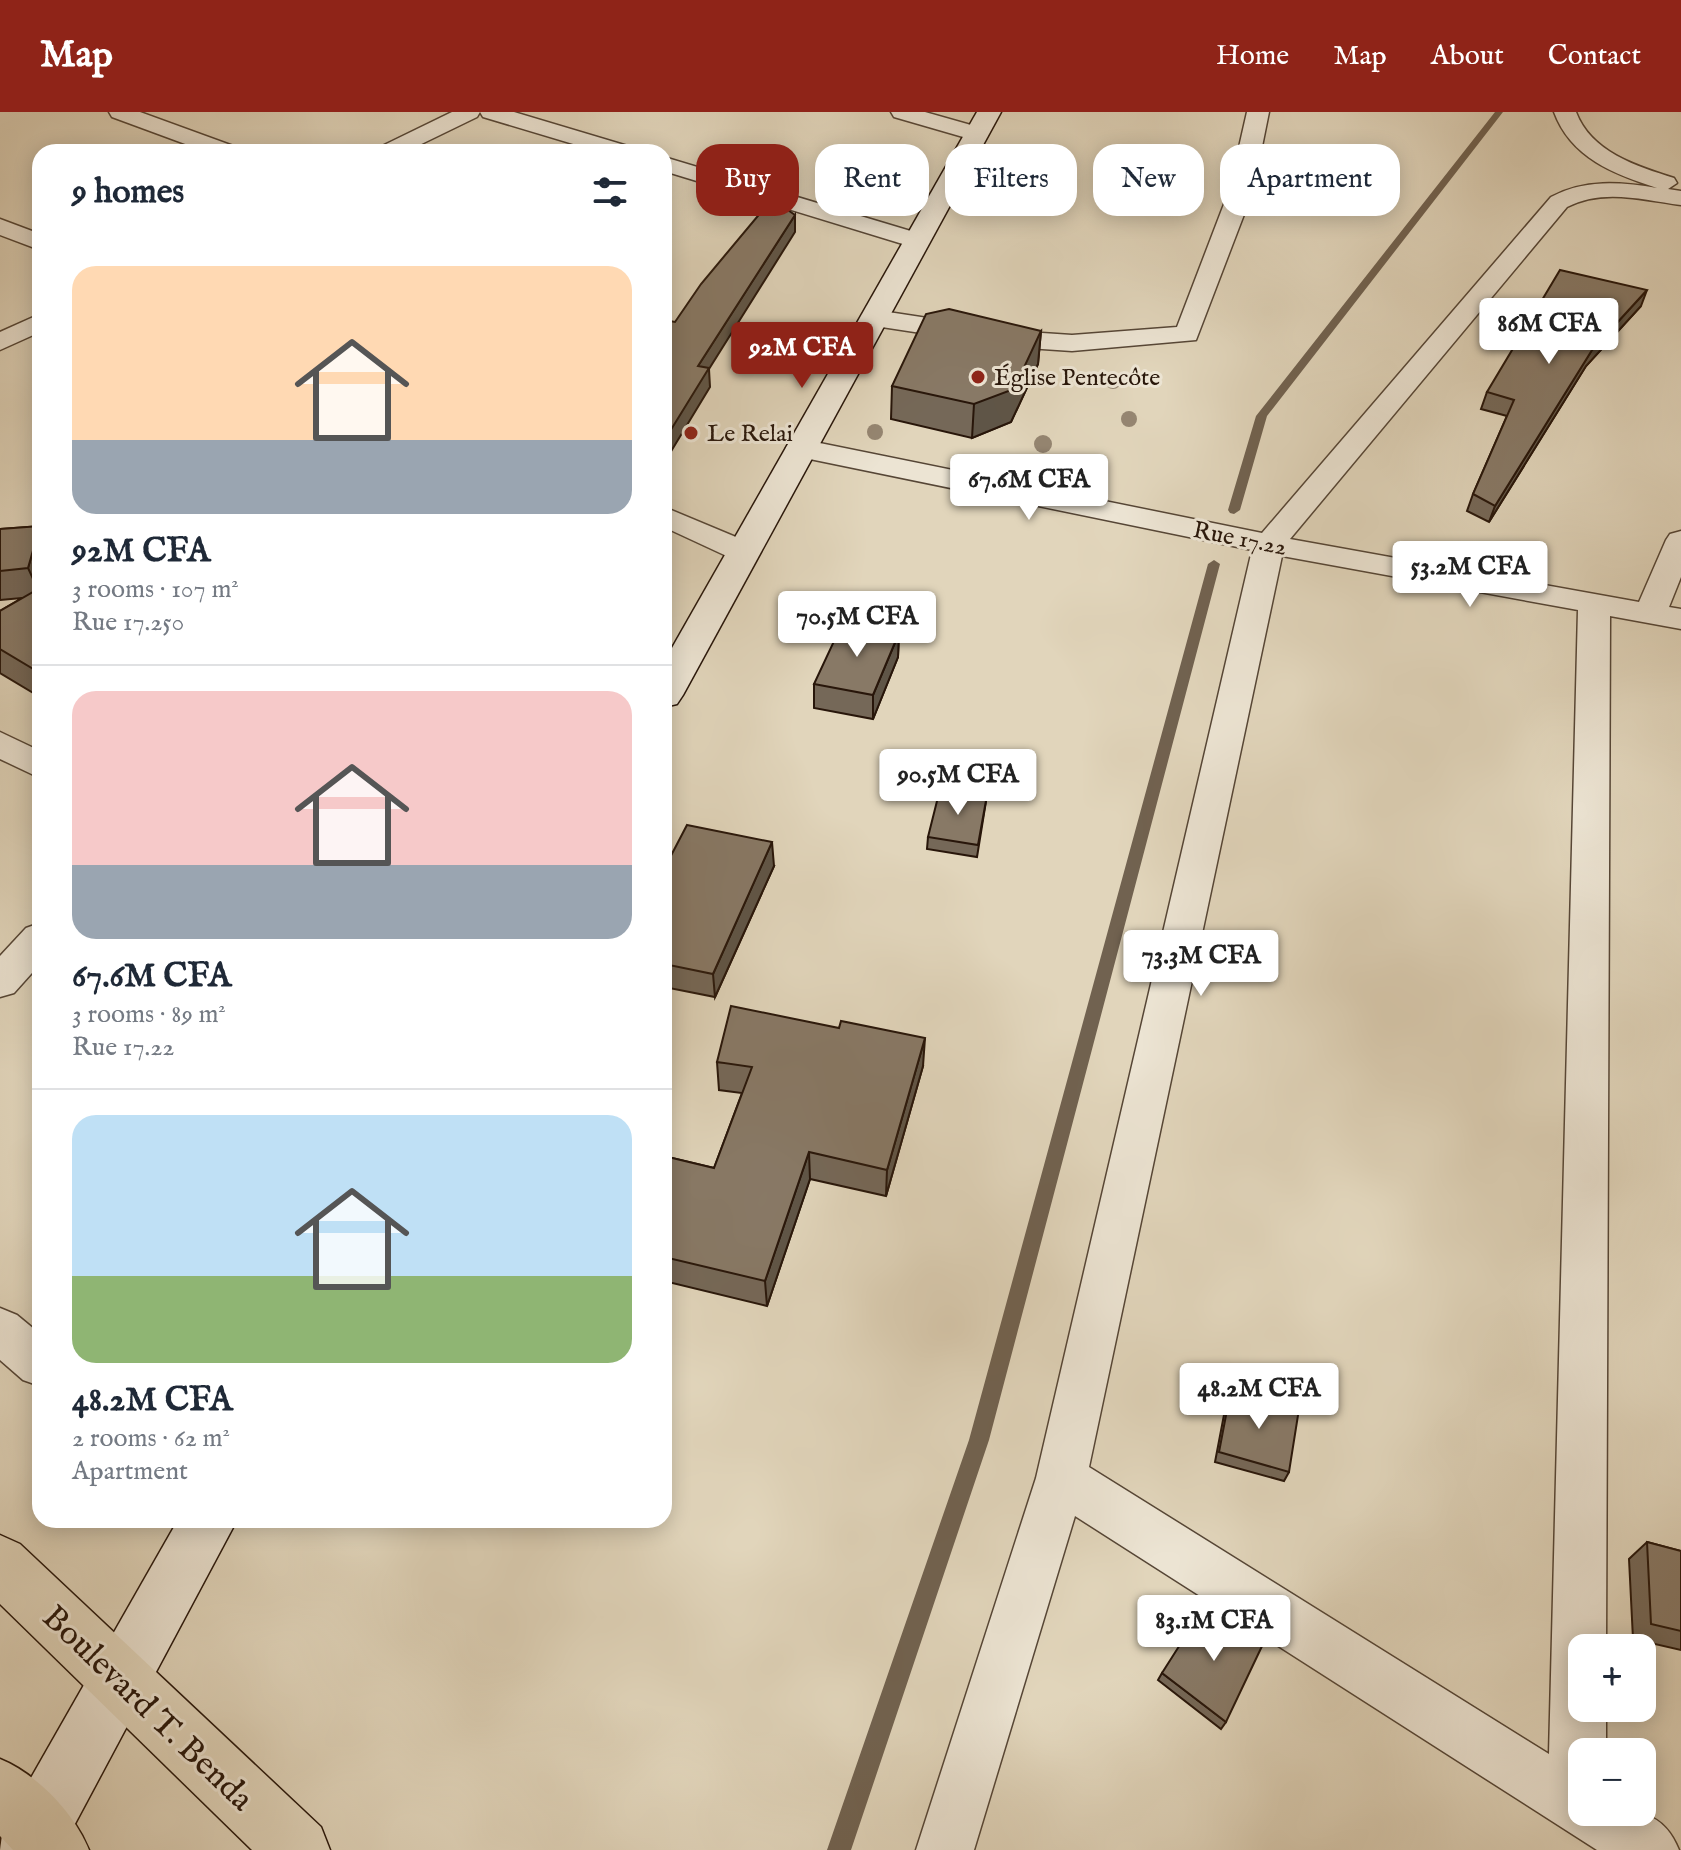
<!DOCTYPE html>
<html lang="en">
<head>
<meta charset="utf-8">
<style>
	body { margin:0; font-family:"IM FELL English",serif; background:#f6f6f7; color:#1f2937; height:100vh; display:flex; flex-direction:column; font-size:30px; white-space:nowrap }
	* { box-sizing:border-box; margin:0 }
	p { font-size:26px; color:#747a83 }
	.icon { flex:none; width:44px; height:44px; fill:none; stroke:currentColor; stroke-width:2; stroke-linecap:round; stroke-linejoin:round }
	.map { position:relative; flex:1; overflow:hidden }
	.details { position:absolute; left:32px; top:32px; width:640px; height:1384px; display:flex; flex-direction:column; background:#fff; border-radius:24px; box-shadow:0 4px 20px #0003 }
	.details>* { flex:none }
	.guide { position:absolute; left:696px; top:32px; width:760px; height:72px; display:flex; gap:16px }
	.tools { position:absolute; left:1568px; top:1522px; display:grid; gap:16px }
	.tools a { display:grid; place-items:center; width:88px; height:88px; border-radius:16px; background:#fff; box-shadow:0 4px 20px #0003; font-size:40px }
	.price { position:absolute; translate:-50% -68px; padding:0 18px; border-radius:8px; background:#fff; color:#222; font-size:26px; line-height:52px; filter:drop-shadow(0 2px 4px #0008) }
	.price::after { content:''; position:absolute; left:50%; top:48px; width:24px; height:18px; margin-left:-12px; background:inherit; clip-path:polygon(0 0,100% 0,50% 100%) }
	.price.on { background:#8f2418; color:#fff }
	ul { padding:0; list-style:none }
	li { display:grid; align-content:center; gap:16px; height:424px; padding:0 40px }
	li+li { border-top:2px solid #e0e1e3 }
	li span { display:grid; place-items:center; height:248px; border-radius:24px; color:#555 }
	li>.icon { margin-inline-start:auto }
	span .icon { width:144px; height:144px; fill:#fffc; stroke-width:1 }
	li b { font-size:34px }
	h2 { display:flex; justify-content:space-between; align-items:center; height:96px; padding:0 40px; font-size:34px }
	.pill { padding:0 28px; border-radius:24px; background:#fff; box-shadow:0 4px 20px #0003; font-size:28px; line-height:72px }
	.pill.on { background:#8f2418; color:#fff }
	header { display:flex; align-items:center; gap:48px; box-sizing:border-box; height:112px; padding:0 40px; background:#8f2418; color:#fff }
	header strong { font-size:38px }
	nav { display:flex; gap:44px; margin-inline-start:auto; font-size:28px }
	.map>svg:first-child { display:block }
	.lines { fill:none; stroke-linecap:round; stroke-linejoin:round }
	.stream { fill:#716250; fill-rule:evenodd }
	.street-casing { stroke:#564636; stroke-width:3 }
	.secondary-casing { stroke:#28160a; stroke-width:3 }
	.highway-casing { stroke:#28160a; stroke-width:3 }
	.street { fill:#ece4d3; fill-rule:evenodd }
	.secondary { fill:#ece4d3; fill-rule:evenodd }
	.highway { fill:#e1d5bb; fill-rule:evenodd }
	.tree { fill:#958672 }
	.wall { fill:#756858; stroke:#28160a; stroke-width:2 }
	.shaded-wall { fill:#5f5547; stroke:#28160a; stroke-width:2 }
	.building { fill:#887966; stroke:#28160a; stroke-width:2 }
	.poi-dot { fill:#8f2418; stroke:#ece4d3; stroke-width:3 }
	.labels { text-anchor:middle; stroke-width:6; stroke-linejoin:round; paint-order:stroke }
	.far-poi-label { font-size:24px; fill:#28160a; stroke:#ece4d3; text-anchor:start }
	.far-street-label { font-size:24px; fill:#28160a; stroke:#ece4d3 }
	.near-street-label { font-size:34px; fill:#28160a; stroke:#ece4d3 }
</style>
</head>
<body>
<header>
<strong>Map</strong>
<nav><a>Home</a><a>Map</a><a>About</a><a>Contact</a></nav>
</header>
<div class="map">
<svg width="1681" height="1738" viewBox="0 0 1681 1738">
	<rect width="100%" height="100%" fill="#e1d5bb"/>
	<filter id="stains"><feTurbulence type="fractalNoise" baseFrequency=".0025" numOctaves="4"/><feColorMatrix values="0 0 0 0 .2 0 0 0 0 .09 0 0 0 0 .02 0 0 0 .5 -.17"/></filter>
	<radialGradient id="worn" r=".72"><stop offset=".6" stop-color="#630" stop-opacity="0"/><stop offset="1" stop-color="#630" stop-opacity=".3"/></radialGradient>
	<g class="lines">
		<g class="stream">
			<path d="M1495,0H1503L1267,304L1240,398L1234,402L1230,401L1228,398L1256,304Z"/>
			<path d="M1214,448L1220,452L989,1328L851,1738H827L969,1328L1208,452Z"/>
		</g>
		<g class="street-casing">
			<g id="street">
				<path d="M109,0H140L236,35L239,40H207L112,5Z"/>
				<path d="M452,0H480L477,5L405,40H377L380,35Z"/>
				<path d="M480,0H514L631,35L634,40H600L483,5Z"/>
				<path d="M891,0H925L985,17L988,22L977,29L894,5Z"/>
				<path d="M1247,0H1269L1253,79L1196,228L1072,239L1013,235L875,214L866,211L862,206L866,201L875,198L1013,219L1072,223L1177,215L1229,79Z"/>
				<path d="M1554,0H1576C1591,40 1636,54 1674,66L1677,71L1668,77L1681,79V93C1643,88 1603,76 1567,95L1290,427L1639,490L1666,428L1670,422L1681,419V465L1669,495L1681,497V517L1610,504L1606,1536H1582V1596H1606V1640H1582V1700C1626,1700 1660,1691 1679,1738H1597L1075,1404L974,1738H916L1036,1366L1252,438L800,345L790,342L786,336L790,330L800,327L1262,421L1551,85C1585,67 1620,70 1657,76C1614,62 1571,46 1554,0ZM1282,444L1578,498L1549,1642L1089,1355Z"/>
				<path d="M664,45L924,123L927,128L924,133H906L664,59Z"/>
				<path d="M0,107L40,122V138L0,123Z"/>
				<path d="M40,202V220L0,238V220Z"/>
				<path d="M664,395L755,433L759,440L755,447L744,449L733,447L664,415Z"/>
				<path d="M0,620L40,639V666L0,647Z"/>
				<path d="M40,811V852L14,881L0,885V844L26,816Z"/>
				<path d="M0,1196L17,1203L40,1222V1274L23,1268L0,1248Z"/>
			</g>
		</g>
		<g class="secondary-casing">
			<g id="secondary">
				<path d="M977,0H1001L683,583L677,592L664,595V550Z"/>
				<path d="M178,1408H237L61,1738H0L3,1715Z"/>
			</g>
		</g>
		<g class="highway-casing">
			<g id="highway">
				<path d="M0,1423L20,1432L321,1715L330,1738H252L0,1492Z"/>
				<path d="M0,1647C37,1662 74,1701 89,1738H13L0,1724Z"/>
			</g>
		</g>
		<use href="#street" class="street"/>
		<use href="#secondary" class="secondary"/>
		<use href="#highway" class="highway"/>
	</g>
	<g class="tree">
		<circle cx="1113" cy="269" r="8"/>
		<circle cx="1129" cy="307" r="8"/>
		<circle cx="875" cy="320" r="8"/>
		<circle cx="1043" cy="332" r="9"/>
	</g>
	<g class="wall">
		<path d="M1641,194L1586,254L1489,410L1467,399L1473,382L1507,304L1481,297L1487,280Z"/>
		<path d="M1041,219L1038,252L1011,310L972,326L891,307L892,274Z"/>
		<path d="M40,414V585L0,561V499L22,486L0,488V417Z"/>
		<path d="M899,521L898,545L873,607L814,596V572Z"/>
		<path d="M987,683L977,745L927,737L928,725Z"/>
		<path d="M774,754L715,885L664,875V757Z"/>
		<path d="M717,950L923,954L886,1084L810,1067L767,1194L664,1169V1044L714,1056L742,981L719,978Z"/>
		<path d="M1231,1277L1289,1360L1284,1369L1215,1350L1227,1287Z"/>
		<path d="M1647,1430L1681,1439V1538L1633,1527L1629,1447Z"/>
		<path d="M1162,1561L1226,1610L1221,1617L1158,1568Z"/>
	</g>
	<g class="shaded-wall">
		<path d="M795,103V120L709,257L710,275L664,351V329L698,254Z"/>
		<path d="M1647,178L1641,194L1586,254L1489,410L1495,394L1592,238Z"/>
		<path d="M1041,219L1038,252L1011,310L972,326L974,292Z"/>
		<path d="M40,414V482L28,456Z"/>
		<path d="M899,521L898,545L873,607V583Z"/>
		<path d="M772,730L774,754L715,885L713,862Z"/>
		<path d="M925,926L923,954L886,1084L887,1058Z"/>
		<path d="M809,1040L810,1067L767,1194L765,1169Z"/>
	</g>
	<g class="building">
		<path d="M772,87L795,103L698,254L709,256L664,329V208L675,210L701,172Z"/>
		<path d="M1560,158L1647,178L1592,238L1495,394L1473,382L1514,288L1487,280Z"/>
		<path d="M949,197L1041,219L1014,277L974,292L892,274L926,202Z"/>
		<path d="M40,414L28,456L0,459V417Z"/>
		<path d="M40,476V561L0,537V499Z"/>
		<path d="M842,512L899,521L873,583L814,572Z"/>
		<path d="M940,677L987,683L978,733L928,725Z"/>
		<path d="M687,713L772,730L713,862L664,852V757Z"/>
		<path d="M731,894L839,916L841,909L925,926L887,1058L809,1040L765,1169L664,1145V1044L714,1056L752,955L717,950Z"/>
		<path d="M1231,1277L1299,1297L1289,1360L1219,1340Z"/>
		<path d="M1647,1430L1681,1439V1519L1651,1512Z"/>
		<path d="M1204,1495L1263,1532L1226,1610L1162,1561Z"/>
	</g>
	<g class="poi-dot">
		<circle cx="978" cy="265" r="8"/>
		<circle cx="691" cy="321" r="8"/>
	</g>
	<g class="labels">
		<g class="far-poi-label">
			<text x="994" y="273">Église Pentecôte</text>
			<text x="707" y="329">Le Relai</text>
		</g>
		<g class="far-street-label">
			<text transform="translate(1240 426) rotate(11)" y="8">Rue 17.22</text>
		</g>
		<g class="near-street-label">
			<text transform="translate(149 1595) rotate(44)" y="12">Boulevard T. Benda</text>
		</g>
	</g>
	<rect width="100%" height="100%" filter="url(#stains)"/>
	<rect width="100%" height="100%" fill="url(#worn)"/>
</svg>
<div class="tools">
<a>+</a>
<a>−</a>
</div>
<b class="price" style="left:1549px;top:254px">86M CFA</b>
<b class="price on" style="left:802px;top:278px">92M CFA</b>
<b class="price" style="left:1029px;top:410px">67.6M CFA</b>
<b class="price" style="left:1470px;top:497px">53.2M CFA</b>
<b class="price" style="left:857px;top:547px">70.5M CFA</b>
<b class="price" style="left:958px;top:705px">90.5M CFA</b>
<b class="price" style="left:1201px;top:886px">73.3M CFA</b>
<b class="price" style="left:1259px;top:1319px">48.2M CFA</b>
<b class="price" style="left:1214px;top:1551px">83.1M CFA</b>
<div class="guide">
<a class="pill on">Buy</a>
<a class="pill">Rent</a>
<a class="pill">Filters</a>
<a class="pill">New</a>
<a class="pill">Apartment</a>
</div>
<section class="details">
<h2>9 homes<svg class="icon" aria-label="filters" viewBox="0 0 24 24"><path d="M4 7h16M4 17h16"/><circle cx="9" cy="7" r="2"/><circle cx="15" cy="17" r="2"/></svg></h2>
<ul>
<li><span style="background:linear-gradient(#ffd9b3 70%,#9aa5b1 0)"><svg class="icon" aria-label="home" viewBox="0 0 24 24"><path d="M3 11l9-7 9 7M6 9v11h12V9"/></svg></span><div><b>92M CFA</b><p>3 rooms · 107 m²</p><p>Rue 17.250</p></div></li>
<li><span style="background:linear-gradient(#f6c9c9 70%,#9aa5b1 0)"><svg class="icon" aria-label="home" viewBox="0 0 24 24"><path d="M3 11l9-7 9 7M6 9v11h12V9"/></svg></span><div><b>67.6M CFA</b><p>3 rooms · 89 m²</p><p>Rue 17.22</p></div></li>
<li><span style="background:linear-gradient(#bfe0f5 65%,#8fb573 0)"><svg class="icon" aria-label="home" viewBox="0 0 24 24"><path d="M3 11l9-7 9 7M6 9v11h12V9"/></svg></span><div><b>48.2M CFA</b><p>2 rooms · 62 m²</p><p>Apartment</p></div></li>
</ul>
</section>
</div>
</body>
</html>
